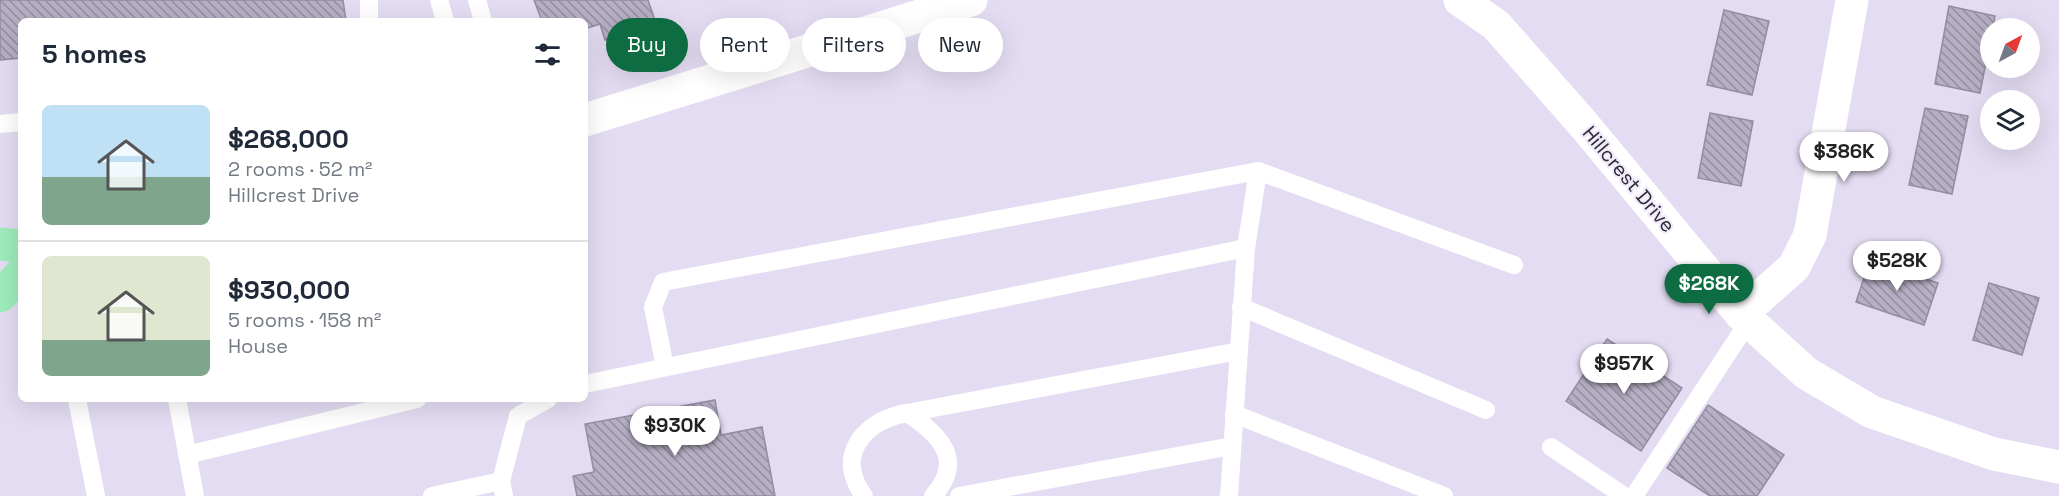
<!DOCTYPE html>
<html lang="en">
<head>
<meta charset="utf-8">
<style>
	body { margin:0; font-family:"Space Grotesk",sans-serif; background:#f6f6f7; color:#1f2937; height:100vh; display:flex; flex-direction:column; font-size:22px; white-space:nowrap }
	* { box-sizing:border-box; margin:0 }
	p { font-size:20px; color:#747a83 }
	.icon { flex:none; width:33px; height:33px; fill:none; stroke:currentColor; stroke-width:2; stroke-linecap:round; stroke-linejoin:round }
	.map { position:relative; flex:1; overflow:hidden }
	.panel { position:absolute; left:18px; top:18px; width:570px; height:384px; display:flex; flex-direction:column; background:#fff; border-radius:9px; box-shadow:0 6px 24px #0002 }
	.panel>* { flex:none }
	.hud { position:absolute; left:606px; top:18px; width:570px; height:54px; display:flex; gap:12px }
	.needle { width:39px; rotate:41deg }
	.controls { position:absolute; left:1980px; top:18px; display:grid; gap:12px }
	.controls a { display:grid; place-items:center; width:60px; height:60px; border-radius:50%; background:#fff; box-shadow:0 6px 24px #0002; font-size:30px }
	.price { position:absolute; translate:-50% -51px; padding:0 14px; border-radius:21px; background:#fff; color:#222; font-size:20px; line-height:39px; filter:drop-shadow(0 2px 3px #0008) }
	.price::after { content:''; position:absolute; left:50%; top:36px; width:18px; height:14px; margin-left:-9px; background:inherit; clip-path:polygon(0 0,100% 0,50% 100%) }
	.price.active { background:#0d6c41; color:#fff }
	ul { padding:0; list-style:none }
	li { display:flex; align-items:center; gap:18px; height:150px; padding:0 24px }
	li+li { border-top:2px solid #e0e1e3 }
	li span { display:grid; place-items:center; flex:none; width:168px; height:120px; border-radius:9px; color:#555 }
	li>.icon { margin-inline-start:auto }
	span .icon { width:72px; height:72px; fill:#fffc; stroke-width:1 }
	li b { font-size:26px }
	h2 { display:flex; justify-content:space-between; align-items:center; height:72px; padding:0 24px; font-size:26px }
	.chip { padding:0 21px; border-radius:27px; background:#fff; box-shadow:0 6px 24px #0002; font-size:21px; line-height:54px }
	.chip.active { background:#0d6c41; color:#fff }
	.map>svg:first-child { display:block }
	.building { fill:url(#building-back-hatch); stroke:#948da1; stroke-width:1.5 }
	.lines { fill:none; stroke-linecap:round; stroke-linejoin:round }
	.lane { stroke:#fff; stroke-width:18 }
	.street { stroke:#fff; stroke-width:33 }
	.secondary { stroke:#fff; stroke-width:33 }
	.highway { stroke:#9eebbb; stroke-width:33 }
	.labels { text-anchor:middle; stroke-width:4.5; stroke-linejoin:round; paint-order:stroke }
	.street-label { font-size:20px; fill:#2c2931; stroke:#f0eafc }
</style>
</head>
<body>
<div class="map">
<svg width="2059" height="496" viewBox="0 0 2059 496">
	<defs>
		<pattern id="building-back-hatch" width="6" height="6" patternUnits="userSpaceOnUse" patternTransform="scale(1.5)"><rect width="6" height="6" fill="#b7afc4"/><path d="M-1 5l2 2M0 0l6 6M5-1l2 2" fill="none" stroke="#958ea0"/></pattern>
	</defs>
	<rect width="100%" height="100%" fill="#e4dcf2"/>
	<g class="building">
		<path d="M0,0H343L346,21H21V58L0,60Z"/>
		<path d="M534,0H648L656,23L605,40L600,24L585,29V21H542Z"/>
		<path d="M1949,6L1995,16L1980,93L1935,84Z"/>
		<path d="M1724,10L1769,21L1752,95L1707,85Z"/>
		<path d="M1925,108L1968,116L1952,194L1909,185Z"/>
		<path d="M1710,113L1753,121L1741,186L1698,178Z"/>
		<path d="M1870,260L1938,283L1924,325L1856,302Z"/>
		<path d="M1989,283L2039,298L2022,355L1973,340Z"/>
		<path d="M1607,339L1682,388L1641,451L1566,401Z"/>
		<path d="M715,400L721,435L762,427L775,496H577L573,476L594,472L585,424Z"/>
		<path d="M1708,405L1784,455L1757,496H1710L1667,468Z"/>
	</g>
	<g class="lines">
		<g class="lane">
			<path d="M369,0V21"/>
			<path d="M439,0L445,21"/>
			<path d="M477,0L483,21"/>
			<path d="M0,124L21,122"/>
			<path d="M1246,248L1258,171L1514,265"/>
			<path d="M1241,307L1486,410"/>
			<path d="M665,367L653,307L663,282L1258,171"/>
			<path d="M585,384L1246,248L1229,496"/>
			<path d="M77,399L96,496"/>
			<path d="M177,399L195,496"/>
			<path d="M907,413L1239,351"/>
			<path d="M1234,414L1444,496"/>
			<path d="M1551,447L1624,496"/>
			<path d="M187,455L417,399"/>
			<path d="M432,496L501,481"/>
			<path d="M504,496L501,481L518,416L548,399"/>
			<path d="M864,496C834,456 864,420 907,413C941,435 965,461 933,496"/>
			<path d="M959,496L1232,446"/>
			<path d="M1634,496L1749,321"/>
		</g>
		<path class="street" d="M1741,314L1794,267L1810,235L1852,0"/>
		<g class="secondary">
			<path d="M1460,0L1496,25L1584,125L1741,314L1806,373L1872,412L1994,454L2059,467"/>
			<path d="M585,120L971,0"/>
		</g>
		<g class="highway">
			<path d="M0,244L21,246"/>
			<path d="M0,296L21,274"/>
		</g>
	</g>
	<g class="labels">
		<g class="street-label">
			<text transform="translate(1629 179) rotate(50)" y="7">Hillcrest Drive</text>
		</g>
	</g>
</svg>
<div class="controls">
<a><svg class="needle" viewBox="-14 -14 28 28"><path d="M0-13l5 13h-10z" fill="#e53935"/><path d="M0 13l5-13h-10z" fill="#747a83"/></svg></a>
<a><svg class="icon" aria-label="layers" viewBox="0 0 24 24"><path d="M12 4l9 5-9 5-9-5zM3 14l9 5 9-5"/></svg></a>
</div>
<b class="price" style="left:1844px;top:183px">$386K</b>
<b class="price" style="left:1897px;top:292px">$528K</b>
<b class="price active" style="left:1709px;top:315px">$268K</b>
<b class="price" style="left:1624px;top:395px">$957K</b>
<b class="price" style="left:675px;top:457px">$930K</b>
<div class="hud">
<a class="chip active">Buy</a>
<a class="chip">Rent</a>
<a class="chip">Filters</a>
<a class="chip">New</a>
</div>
<section class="panel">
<h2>5 homes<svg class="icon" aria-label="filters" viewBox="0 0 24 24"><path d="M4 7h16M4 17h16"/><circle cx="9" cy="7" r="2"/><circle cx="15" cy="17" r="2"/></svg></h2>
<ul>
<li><span style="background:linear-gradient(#bfe0f5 60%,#7fa58c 0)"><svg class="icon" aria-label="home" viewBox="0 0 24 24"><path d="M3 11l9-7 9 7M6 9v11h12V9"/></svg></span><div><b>$268,000</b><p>2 rooms · 52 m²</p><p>Hillcrest Drive</p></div></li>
<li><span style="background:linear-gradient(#dfe7d0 70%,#7fa58c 0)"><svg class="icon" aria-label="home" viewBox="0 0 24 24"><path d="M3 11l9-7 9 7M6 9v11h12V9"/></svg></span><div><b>$930,000</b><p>5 rooms · 158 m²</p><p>House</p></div></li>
</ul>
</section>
</div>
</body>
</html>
